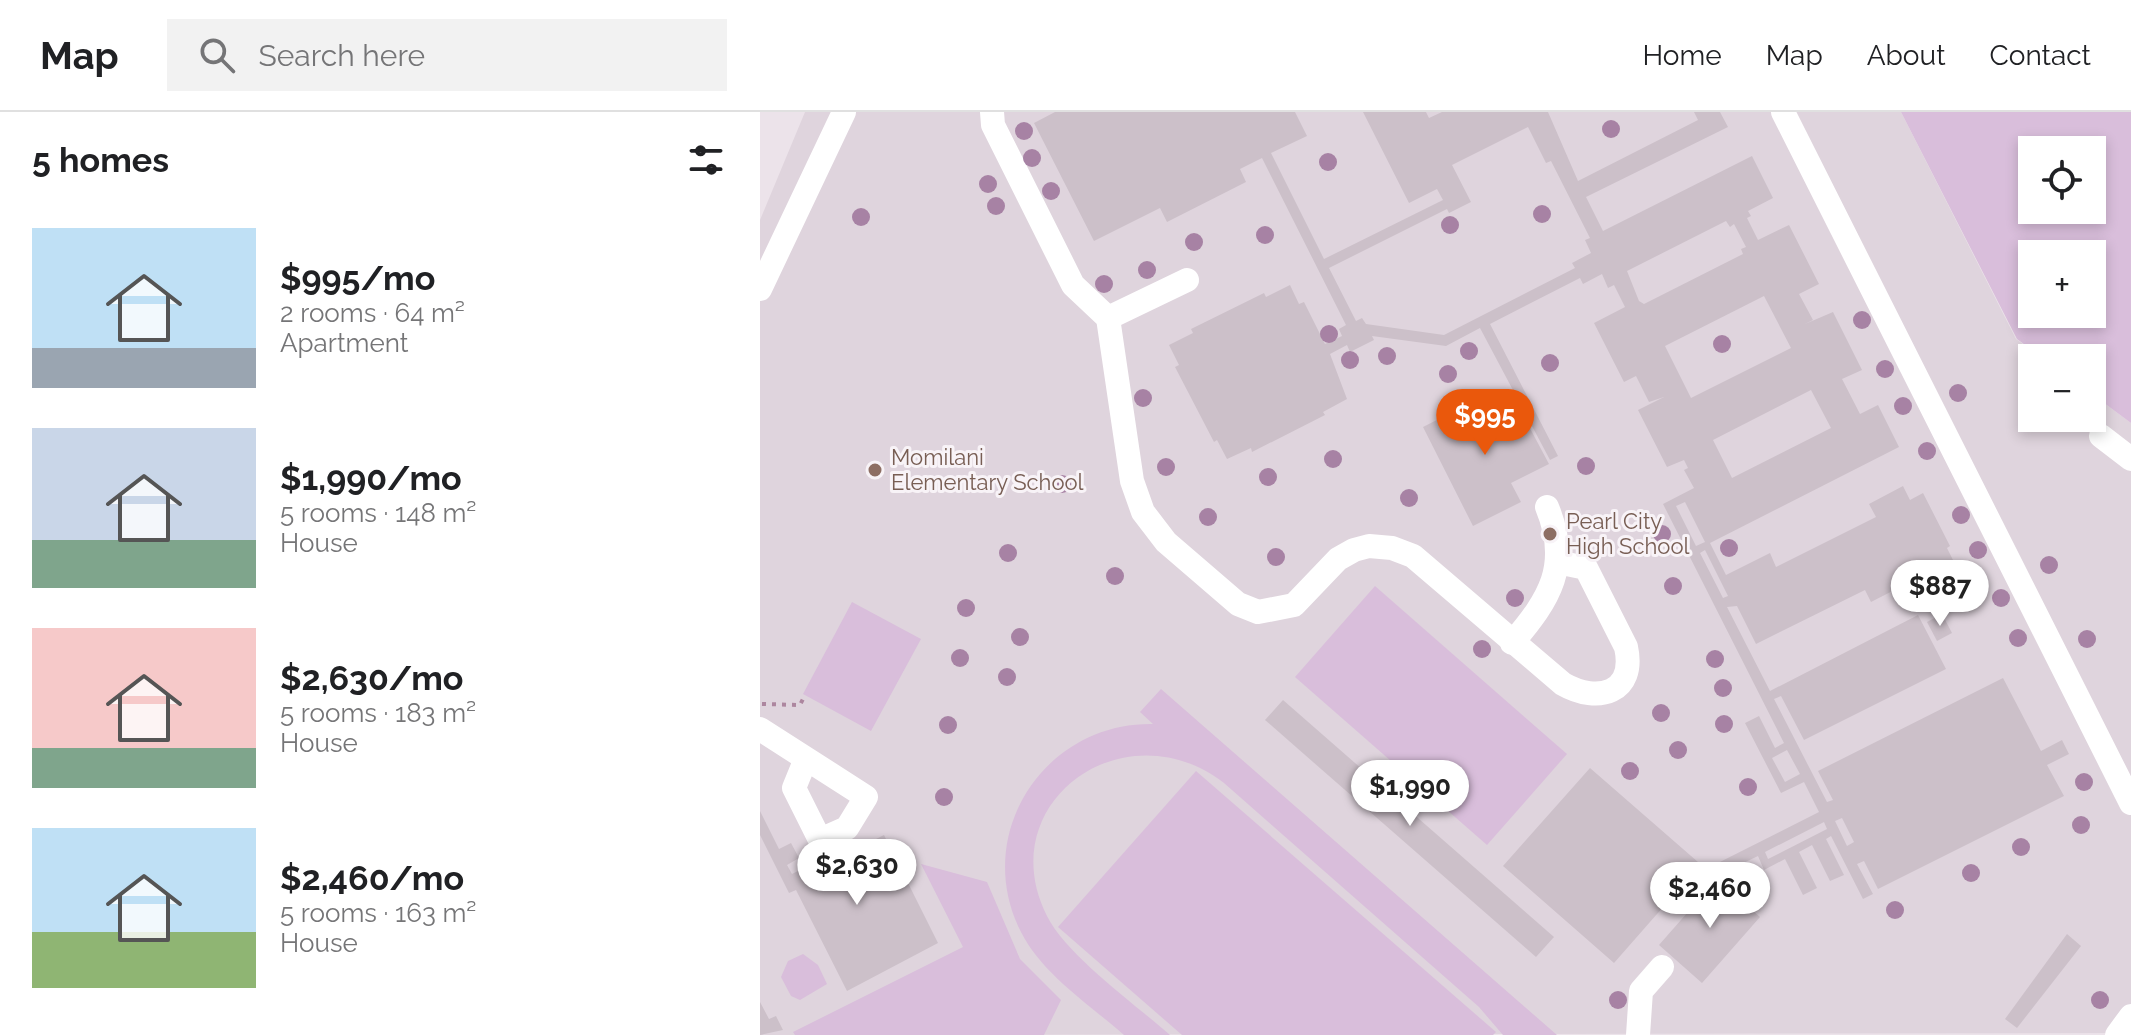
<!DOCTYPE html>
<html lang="en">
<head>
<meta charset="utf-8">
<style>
	body { margin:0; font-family:Raleway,sans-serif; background:#f2f2f2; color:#202124; height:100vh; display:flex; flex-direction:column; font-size:30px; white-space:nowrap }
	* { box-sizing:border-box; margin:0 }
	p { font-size:26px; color:#757577 }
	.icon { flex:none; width:44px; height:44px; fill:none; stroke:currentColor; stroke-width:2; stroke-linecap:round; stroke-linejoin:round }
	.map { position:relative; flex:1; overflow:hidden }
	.details { display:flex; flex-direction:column; background:#fff; width:760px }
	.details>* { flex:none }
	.buttons { position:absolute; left:1258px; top:24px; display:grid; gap:16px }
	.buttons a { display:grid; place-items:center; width:88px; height:88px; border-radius:0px; background:#fff; box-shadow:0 4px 12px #0003; font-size:40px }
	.price { position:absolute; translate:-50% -68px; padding:0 18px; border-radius:28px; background:#fff; color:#222; font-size:26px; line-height:52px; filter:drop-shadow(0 2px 4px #0008) }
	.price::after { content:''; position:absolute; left:50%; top:48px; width:24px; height:18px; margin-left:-12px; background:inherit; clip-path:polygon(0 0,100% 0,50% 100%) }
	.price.on { background:#ea580c; color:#fff }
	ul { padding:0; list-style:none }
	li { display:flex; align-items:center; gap:24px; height:200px; padding:0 32px }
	li span { display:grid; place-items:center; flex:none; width:224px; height:160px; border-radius:0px; color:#555 }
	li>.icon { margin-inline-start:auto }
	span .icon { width:96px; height:96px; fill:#fffc; stroke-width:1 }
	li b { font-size:34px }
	h2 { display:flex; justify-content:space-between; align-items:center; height:96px; padding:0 32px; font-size:34px }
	header { display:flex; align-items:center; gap:48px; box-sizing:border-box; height:112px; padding:0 40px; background:#fff; border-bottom:2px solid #e0e0e0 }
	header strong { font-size:38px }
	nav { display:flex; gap:44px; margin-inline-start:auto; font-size:28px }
	.search { width:560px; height:72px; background:#f2f2f2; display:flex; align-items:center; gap:20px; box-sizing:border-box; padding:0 28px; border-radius:0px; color:#757577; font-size:30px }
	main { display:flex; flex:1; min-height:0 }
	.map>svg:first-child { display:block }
	.built { fill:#dfd4dd }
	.green { fill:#d9bedb; fill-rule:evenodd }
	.building { fill:#ccc0c9; fill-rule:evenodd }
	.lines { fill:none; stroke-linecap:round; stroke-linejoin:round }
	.path { stroke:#ad869f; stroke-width:4; stroke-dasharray:4 6; stroke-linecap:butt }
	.minor { stroke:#fff; stroke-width:24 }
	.tree { fill:#a782a4 }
	.education-dot { fill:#8d6e63; stroke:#f8f3f7; stroke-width:3 }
	.labels { text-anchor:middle; stroke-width:6; stroke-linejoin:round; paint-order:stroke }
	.education-label { font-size:22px; fill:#785e54; stroke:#f8f3f7; text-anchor:start }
</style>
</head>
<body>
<header>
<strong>Map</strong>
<div class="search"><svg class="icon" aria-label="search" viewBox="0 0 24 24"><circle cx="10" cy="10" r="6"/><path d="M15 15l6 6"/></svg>Search here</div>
<nav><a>Home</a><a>Map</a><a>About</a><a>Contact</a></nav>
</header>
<main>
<section class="details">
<h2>5 homes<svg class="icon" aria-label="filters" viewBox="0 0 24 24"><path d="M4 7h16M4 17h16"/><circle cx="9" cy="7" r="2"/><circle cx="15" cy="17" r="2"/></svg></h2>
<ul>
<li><span style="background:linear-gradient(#bfe0f5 75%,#9aa5b1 0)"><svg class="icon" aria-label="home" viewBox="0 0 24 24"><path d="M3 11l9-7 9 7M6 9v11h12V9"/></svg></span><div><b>$995/mo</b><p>2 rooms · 64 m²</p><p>Apartment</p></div></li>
<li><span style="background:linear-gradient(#c9d6e8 70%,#7fa58c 0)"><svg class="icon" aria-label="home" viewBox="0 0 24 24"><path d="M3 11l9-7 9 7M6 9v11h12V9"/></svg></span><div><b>$1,990/mo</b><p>5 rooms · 148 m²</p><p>House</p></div></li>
<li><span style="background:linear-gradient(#f6c9c9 75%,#7fa58c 0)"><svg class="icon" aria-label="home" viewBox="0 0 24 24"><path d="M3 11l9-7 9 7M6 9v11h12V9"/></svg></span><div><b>$2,630/mo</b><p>5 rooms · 183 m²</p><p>House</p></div></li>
<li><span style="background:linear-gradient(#bfe0f5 65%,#8fb573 0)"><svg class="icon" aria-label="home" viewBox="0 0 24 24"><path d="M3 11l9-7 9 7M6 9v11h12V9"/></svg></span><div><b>$2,460/mo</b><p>5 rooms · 163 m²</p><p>House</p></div></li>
</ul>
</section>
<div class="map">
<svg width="1371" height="923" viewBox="0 0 1371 923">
	<rect width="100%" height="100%" fill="#ece3ea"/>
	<path class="built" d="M45,0H1141L1256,227L1283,246H1272V306H1332V282L1371,311V921L0,923V108Z"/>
	<g class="green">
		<path d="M1141,0H1371V311L1332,282V246H1283L1257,227ZM1272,38H1332V98H1272ZM1272,142H1332V202H1272Z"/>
		<path d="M615,474L807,642L727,733L535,565Z"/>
		<path d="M92,490L161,527L111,619L43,582Z"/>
		<path d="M401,577L797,923H743L719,895L464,671C364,594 230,691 287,804C307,844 375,892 410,923H364C330,893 282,862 261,820C211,722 285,610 393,612L380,600Z"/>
		<path d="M436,659L736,920L733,923H422L298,815Z"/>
		<path d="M161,752L227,770L260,847L301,888L284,923H35L33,920L203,835Z"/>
		<path d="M43,842L58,853L67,872L40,888L31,884L21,865L28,849Z"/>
	</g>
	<g class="building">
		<path d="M295,0H535L547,24L511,41L564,147L683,88L677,77L649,91L603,0H666L669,6L682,0H788L818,69L938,8L934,0H960L968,15L826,85L843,119L992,44L1013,86L988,99L991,104L987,106L998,128L1029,113L1059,172L1039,182L1053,208L1045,212L1073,200L1102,258L1082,267L1100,302L1118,293L1139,335L950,431L966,463L1010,441L1016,455L1116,405L1109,392L1143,374L1150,388L1163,381L1190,434L1187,436L1193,448L1111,490L1105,478L996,532L977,494L967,495L1010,579L1158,503L1186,557L1044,628L1021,584L1014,587L1067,690L1073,688L1058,659L1243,566L1281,639L1302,628L1309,642L1287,653L1304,684L1118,777L1104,749L1097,752L1113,782L1103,787L1071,724L1066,727L1084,763L1070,769L1052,733L1039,740L1057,776L1043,783L1025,747L1004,758L998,744L944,770L933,761L854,851L743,754L830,656L946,757L1059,700L1044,670L1021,681L985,611L999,604L1015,636L1024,631L903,392L934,376L924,358L928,356L924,348L907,355L878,298L904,285L889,290L876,264L864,270L834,211L865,195L854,173L848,176L842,162L823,172L820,166L730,212L798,344L790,348L720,216L686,234L612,224L614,228L590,240L587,233L570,242L587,287L563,300L565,303L492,340L491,336L467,347L457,328L454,330L415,255L419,253L409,233L433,221L431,217L504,181L506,185L530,173L539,192L544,190L565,232L582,224L579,217L586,213L502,46L480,57L486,70L407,110L400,96L334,129L274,11ZM768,15L786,51L791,49L830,126L825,128L831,141L812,151L815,156L684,223L606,212L602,206L596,209L569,156L687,97L689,101L711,90L692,53ZM966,109L970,115L974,112L986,135L981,137L983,142L884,192L879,189L867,159ZM1004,184L1031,236L931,286L905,234ZM1051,278L1071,316L972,366L953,328ZM925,390L945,430L936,434L916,394ZM945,438L968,484L963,486L940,441ZM1027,638L1040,662L1025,670L1012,646ZM1082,706L1094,730L1087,734L1075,709ZM1064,710L1067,717L1008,747L1005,740Z"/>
		<path d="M728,282L744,315L764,305L789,352L751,371L761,390L713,414L663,315Z"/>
		<path d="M1182,502L1192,521L1177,529L1167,510Z"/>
		<path d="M523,588L794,825L776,845L505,608Z"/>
		<path d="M0,699L19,737L31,731L39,746L27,753L32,762L101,727L104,733L124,723L178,831L87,879L36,778L29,781L0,723Z"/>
		<path d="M957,767L971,780L975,775L990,788L986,793L1000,805L942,871L899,833Z"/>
		<path d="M1307,822L1321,834L1257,916L1245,907Z"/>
		<path d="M0,890L9,907L16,904L23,918L0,923Z"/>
	</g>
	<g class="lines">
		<path class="path" d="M2,592L40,593L45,583"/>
		<g class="minor">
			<path d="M232,0L233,13L313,173L348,206L372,369L383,400L406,430L478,492L498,500L534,493L578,447L594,438L609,434L632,436L653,444L803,572C838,592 876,581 866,535L826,456L797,450"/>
			<path d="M1023,0L1371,691"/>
			<path d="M0,177L84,0"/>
			<path d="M348,206L427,168"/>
			<path d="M1341,324L1371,347"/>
			<path d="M752,531C790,487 811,453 787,395"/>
			<path d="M0,617L106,685L87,716L60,728L34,676L45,649"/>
			<path d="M878,923L881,879L902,855"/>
			<path d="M1357,923L1371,904"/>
		</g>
	</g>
	<g class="tree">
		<circle cx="851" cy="17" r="9"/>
		<circle cx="264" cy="19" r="9"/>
		<circle cx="272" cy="46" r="9"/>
		<circle cx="568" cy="50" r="9"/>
		<circle cx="228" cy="72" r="9"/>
		<circle cx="291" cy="79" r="9"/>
		<circle cx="236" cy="94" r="9"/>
		<circle cx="782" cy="102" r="9"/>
		<circle cx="101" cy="105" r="9"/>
		<circle cx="690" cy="113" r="9"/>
		<circle cx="505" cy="123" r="9"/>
		<circle cx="434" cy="130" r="9"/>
		<circle cx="387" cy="158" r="9"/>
		<circle cx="344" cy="172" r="9"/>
		<circle cx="1102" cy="208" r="9"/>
		<circle cx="569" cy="222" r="9"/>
		<circle cx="962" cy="232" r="9"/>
		<circle cx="709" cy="239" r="9"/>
		<circle cx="627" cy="244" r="9"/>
		<circle cx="590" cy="248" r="9"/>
		<circle cx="790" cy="251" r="9"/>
		<circle cx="1125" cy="257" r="9"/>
		<circle cx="688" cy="262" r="9"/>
		<circle cx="1198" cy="281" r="9"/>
		<circle cx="383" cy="286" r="9"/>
		<circle cx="1143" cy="294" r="9"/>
		<circle cx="1167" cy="339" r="9"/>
		<circle cx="573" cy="347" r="9"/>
		<circle cx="826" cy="354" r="9"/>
		<circle cx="406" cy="355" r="9"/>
		<circle cx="508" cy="365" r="9"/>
		<circle cx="302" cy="372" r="9"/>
		<circle cx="649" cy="386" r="9"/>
		<circle cx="1201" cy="403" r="9"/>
		<circle cx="448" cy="405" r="9"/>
		<circle cx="902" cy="422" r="9"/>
		<circle cx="969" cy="436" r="9"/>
		<circle cx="1218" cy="438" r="9"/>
		<circle cx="248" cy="441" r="9"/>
		<circle cx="516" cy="445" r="9"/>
		<circle cx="1289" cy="453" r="9"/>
		<circle cx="355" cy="464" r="9"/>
		<circle cx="913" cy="474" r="9"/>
		<circle cx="755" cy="486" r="9"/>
		<circle cx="1241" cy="486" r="9"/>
		<circle cx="206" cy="496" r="9"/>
		<circle cx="260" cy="525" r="9"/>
		<circle cx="1258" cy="526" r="9"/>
		<circle cx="1327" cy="527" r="9"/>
		<circle cx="722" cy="537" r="9"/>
		<circle cx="200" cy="546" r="9"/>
		<circle cx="955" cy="547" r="9"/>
		<circle cx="247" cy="565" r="9"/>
		<circle cx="963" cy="576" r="9"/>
		<circle cx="901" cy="601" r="9"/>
		<circle cx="964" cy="612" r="9"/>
		<circle cx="188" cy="613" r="9"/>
		<circle cx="918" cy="638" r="9"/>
		<circle cx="870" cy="659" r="9"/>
		<circle cx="1324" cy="670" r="9"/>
		<circle cx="988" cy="675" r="9"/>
		<circle cx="184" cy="685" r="9"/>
		<circle cx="1321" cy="713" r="9"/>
		<circle cx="1261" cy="735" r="9"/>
		<circle cx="1211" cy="761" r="9"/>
		<circle cx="1135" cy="798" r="9"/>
		<circle cx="858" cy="888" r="9"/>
		<circle cx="1340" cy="888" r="9"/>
	</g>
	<g class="education-dot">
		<circle cx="115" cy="358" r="8"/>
		<circle cx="790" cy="422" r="8"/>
	</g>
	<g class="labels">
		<g class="education-label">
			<text x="131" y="353">Momilani<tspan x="131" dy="25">Elementary School</tspan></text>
			<text x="806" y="417">Pearl City<tspan x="806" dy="25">High School</tspan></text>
		</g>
	</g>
</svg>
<div class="buttons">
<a><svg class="icon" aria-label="locate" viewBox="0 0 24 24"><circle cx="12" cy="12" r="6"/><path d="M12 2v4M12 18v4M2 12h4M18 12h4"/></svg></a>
<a>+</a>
<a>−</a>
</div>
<b class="price on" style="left:725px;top:345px">$995</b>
<b class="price" style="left:1180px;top:516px">$887</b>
<b class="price" style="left:650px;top:716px">$1,990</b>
<b class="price" style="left:97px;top:795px">$2,630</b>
<b class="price" style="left:950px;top:818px">$2,460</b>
</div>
</main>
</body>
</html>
